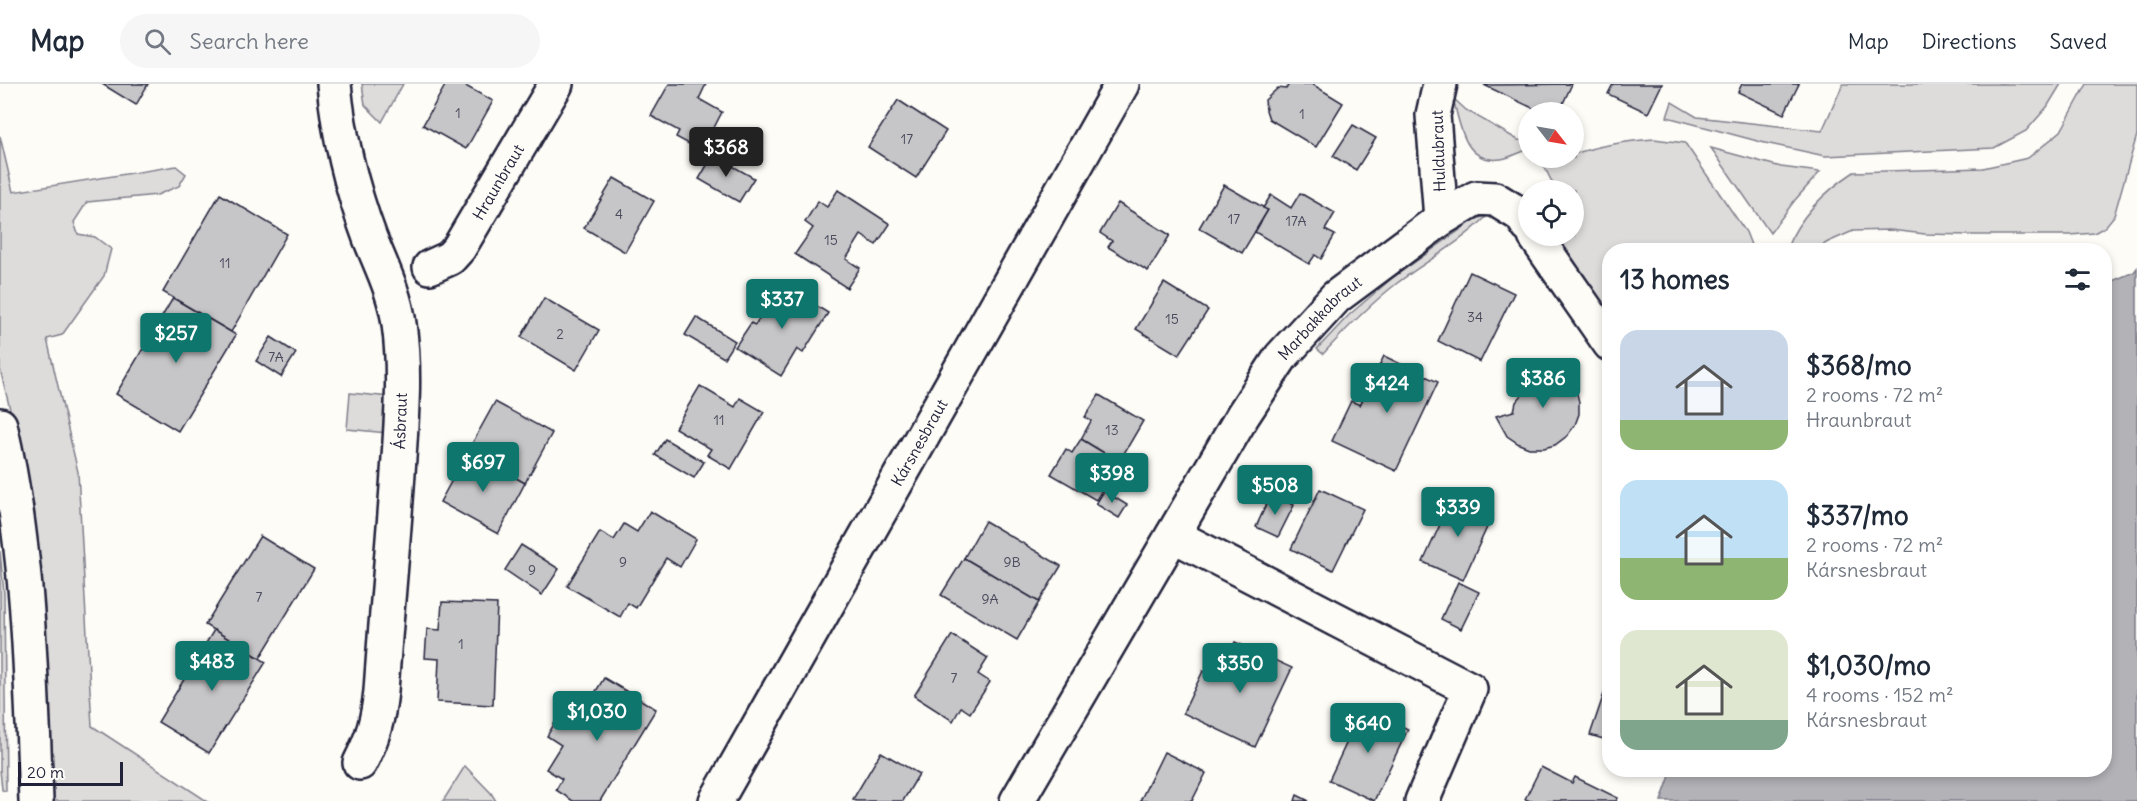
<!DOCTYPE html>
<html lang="en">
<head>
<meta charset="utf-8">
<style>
	body { margin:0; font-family:Delius,sans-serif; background:#f6f6f7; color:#1f2937; height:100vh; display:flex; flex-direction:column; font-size:22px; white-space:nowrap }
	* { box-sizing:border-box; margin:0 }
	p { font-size:20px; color:#747a83 }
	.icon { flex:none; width:33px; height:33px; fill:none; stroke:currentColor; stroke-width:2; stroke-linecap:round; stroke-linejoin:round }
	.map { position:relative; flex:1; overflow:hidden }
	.sheet { position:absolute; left:1602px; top:159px; width:510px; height:534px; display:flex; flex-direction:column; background:#fff; border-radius:24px; box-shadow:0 3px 9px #0003 }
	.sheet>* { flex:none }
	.needle { width:39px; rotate:121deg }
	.fabs { position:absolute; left:1518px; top:18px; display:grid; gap:12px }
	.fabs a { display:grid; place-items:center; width:66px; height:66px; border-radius:50%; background:#fff; box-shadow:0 3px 9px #0003; font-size:30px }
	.scale { position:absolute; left:18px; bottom:15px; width:105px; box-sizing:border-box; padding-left:6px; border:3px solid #22223b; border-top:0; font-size:16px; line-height:21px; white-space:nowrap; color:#22223b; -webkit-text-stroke:4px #fdfcf7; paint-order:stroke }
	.price { position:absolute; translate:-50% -51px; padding:0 14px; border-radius:6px; background:#0f766e; color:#fff; font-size:20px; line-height:39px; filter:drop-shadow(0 2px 3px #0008) }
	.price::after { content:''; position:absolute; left:50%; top:36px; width:18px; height:14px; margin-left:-9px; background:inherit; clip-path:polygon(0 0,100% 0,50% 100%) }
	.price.current { background:#222; color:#fff }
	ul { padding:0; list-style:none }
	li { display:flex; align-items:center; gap:18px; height:150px; padding:0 18px }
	li span { display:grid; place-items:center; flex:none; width:168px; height:120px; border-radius:18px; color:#555 }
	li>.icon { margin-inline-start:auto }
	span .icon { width:72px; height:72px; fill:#fffc; stroke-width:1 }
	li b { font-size:26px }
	h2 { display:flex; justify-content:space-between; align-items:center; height:72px; padding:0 18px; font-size:26px }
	header { display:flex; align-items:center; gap:36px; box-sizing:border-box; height:84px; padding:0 30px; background:#fff; border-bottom:2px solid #e0e1e3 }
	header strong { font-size:28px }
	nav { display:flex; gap:33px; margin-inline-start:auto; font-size:21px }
	.search { width:420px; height:54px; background:#f6f6f7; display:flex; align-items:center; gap:15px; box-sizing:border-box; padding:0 21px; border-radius:33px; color:#747a83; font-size:22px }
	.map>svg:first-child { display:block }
	.green { fill:#dddcdb; stroke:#807f8b; stroke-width:1.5 }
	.water { fill:#b2b2b7; stroke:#787885; stroke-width:1.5 }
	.building { fill:#c6c6c8; stroke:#22223b; stroke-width:1.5 }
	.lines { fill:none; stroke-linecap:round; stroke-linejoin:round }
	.minor-casing { stroke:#22223b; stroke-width:38 }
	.tertiary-casing { stroke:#22223b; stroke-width:38 }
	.primary-casing { stroke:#22223b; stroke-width:38 }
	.minor { stroke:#fdfcf7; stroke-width:33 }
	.tertiary { stroke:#fdfcf7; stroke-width:33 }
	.primary { stroke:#fdfcf7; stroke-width:33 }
	.labels { text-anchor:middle; stroke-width:4.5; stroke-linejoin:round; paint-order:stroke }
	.number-label { font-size:14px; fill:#4b4b5e }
	.street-label { font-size:16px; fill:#22223b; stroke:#fdfcf7 }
</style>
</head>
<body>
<header>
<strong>Map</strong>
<div class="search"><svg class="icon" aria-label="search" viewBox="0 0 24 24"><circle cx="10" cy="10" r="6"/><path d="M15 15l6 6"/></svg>Search here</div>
<nav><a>Map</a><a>Directions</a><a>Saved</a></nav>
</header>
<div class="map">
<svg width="2137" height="717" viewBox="0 0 2137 717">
	<rect width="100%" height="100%" fill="#fdfcf7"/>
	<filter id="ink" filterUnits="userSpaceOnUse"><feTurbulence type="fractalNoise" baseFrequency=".0167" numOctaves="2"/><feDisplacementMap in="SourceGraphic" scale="12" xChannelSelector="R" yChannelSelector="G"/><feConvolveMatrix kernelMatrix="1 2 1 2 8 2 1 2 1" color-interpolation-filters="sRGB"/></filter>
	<g filter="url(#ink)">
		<g class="green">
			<path d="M362,0H403L382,38L365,21Z"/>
			<path d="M1843,0H2061L2047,23L2026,47L1994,64L1825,72L1765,59L1667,33L1672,18L1697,33L1822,47Z"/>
			<path d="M2087,0H2137V51L2114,132L2105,143L2094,149L2070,151H1970L1925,150L1890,146L1853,147L1828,158L1815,166H1786C1798,134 1825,107 1854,88L1983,84L2028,74L2061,47Z"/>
			<path d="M1453,14L1466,26L1518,56L1528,57V66C1519,68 1510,74 1501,75C1464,80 1460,41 1453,14Z"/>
			<path d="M0,52L13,108L176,82L186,90L179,102L157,111L87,118L74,138L78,150L95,153L111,165L104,192L62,251L47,255L78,388L92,642L207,717H54L50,622L34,422L0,285Z"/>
			<path d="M1654,55L1685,59L1746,148L1753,166H1610L1609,239L1547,152H1574V106H1556L1543,80L1563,74H1574V70C1600,61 1626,57 1654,55Z"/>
			<path d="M1711,64L1781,83L1820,88L1795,116L1770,149Z"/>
			<path d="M1488,131C1461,159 1426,177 1396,200C1369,221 1346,245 1323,270L1317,265L1349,231L1391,195L1474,136Z"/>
			<path d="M350,309L390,313L387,349L347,345Z"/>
			<path d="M0,467L4,509L6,707L2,706L0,686Z"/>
			<path d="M465,682L491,709L496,717H443Z"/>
		</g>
		<path class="water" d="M2137,184V717H1661L1672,686H2104L2105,200L2134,188Z"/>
		<g class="building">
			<path d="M102,0H148L136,21Z"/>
			<path d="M446,0H462L493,17L466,65L423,41Z"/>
			<path d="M669,0H706L699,15L722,28L702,67L676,53L679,47L651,32Z"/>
			<path d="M1289,0H1312L1343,19L1316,63L1269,35L1266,26L1265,16L1278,4L1286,5Z"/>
			<path d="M1572,0L1559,28H1541L1484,1Z"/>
			<path d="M1613,0H1662L1648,29L1608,10Z"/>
			<path d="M1742,0H1799L1784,30L1738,8Z"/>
			<path d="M898,16L946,47L916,94L868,63Z"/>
			<path d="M1353,41L1376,54L1356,86L1333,72Z"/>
			<path d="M713,71L754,94L739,118L699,95Z"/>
			<path d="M614,94L654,117L625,168L584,144Z"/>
			<path d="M1224,101L1268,126L1242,169L1199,144Z"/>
			<path d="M838,106L890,140L876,161L861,151L846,175L860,184L847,204L795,170L813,144L805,138L818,117L827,123Z"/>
			<path d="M1300,109L1335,129L1325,146L1335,151L1321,175L1315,171L1309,180L1255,148L1268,126L1263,124L1271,111L1291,124Z"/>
			<path d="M220,110L287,150L231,248L163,208Z"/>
			<path d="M1118,119L1170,151L1148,187L1108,163L1112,157L1100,149Z"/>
			<path d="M1470,188L1514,209L1480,278L1438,257Z"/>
			<path d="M1164,199L1208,226L1179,271L1136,245Z"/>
			<path d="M781,200L828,229L803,269L797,265L781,292L735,263L751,239L755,241Z"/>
			<path d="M173,214L236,251L178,347L116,310Z"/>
			<path d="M544,214L599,246L576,286L521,253Z"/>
			<path d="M696,233L735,257L724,274L685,251Z"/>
			<path d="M271,253L296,269L281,293L256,277Z"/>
			<path d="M1384,272L1438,298L1396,387L1332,357L1351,317L1360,321Z"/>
			<path d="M1539,280L1553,283L1567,292L1576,305L1579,318V330L1575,341L1567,352L1555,361L1544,364H1529L1519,360L1507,352L1496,332L1514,327L1516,318L1528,304L1519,289L1523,283Z"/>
			<path d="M700,302L735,323L740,314L764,328L731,385L707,371L711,365L675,344Z"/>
			<path d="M1099,311L1143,337L1119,378L1081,355L1091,337L1085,333Z"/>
			<path d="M495,318L552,349L525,399L468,367Z"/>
			<path d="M665,355L704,378L694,394L655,371Z"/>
			<path d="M1081,355L1119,378L1096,416L1051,390L1066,365L1072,369Z"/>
			<path d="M468,367L525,399L498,450L440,418Z"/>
			<path d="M1320,405L1363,425L1333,486L1291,465Z"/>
			<path d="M1104,407L1127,421L1119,434L1096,420Z"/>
			<path d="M1271,410L1294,421L1278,453L1256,443Z"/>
			<path d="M1453,412L1493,430L1463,496L1423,478Z"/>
			<path d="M650,427L696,455L680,483L666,474L636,524L628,519L620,533L567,502L600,448L614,456L624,440L637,448Z"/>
			<path d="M985,437L1061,482L1039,518L964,474Z"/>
			<path d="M260,452L314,485L260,574L205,541Z"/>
			<path d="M521,461L559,485L542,511L505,486Z"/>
			<path d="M964,474L1039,518L1017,556L941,511Z"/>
			<path d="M1458,498L1479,508L1461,545L1441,535Z"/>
			<path d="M442,518L497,520L493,621L437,618L439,575L425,574L427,545L440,546Z"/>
			<path d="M214,546L266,578L209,669L158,638Z"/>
			<path d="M952,551L988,574L978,590L990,598L970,629L961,623L953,637L914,612Z"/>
			<path d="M1235,558L1292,584L1255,663L1183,629L1203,587L1218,594Z"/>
			<path d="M1610,592V657L1590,651Z"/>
			<path d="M604,594L656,625L600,717H573L556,706L562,695L546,685L561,661L547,652L565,622L581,632Z"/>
			<path d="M1363,624L1408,645L1374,717L1329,696Z"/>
			<path d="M881,668L919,690L903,717H856L853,715Z"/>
			<path d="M1164,668L1206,689L1192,717H1140Z"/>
			<path d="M1541,683L1572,699L1575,693L1618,714L1616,717H1530L1525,715Z"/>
			<path d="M1297,711L1309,717H1295Z"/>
		</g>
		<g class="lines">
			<g class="minor-casing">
				<g id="minor">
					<path d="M334,0C339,54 351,103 370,154C381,182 395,209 399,240C406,289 401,340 398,389C393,462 386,534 381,607C378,635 373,654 360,679"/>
					<path d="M1440,0L1433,31L1441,135"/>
					<path d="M1535,152L1610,260"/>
					<path id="s1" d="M430,183L450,174L459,164L556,0"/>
					<path d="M1173,451L1470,605L1422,717"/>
					<path id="s2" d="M1017,717L1243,331L1281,273L1336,213L1441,135L1476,114L1495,115L1521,131L1528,142"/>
				</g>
			</g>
			<g class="tertiary-casing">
				<g id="tertiary">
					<path id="s3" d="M716,717L1122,0"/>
				</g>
			</g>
			<g class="primary-casing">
				<path id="primary" d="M0,341C29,465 31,590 36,717"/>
			</g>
			<use href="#minor" class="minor"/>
			<use href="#tertiary" class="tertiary"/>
			<use href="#primary" class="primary"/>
		</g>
	</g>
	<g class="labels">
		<g class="number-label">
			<text x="458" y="34">1</text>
			<text x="1302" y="35">1</text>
			<text x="907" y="60">17</text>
			<text x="619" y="135">4</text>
			<text x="1234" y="140">17</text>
			<text x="1296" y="142">17A</text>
			<text x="831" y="161">15</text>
			<text x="225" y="184">11</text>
			<text x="1475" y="238">34</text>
			<text x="1172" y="240">15</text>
			<text x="560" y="255">2</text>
			<text x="276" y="278">7A</text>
			<text x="719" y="341">11</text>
			<text x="1112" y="351">13</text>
			<text x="623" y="483">9</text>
			<text x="1012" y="483">9B</text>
			<text x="532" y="491">9</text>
			<text x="259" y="518">7</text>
			<text x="990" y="520">9A</text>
			<text x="461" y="565">1</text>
			<text x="954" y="599">7</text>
		</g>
		<g class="street-label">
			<text transform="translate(1438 67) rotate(-92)" y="6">Huldubraut</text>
			<text dy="6" stroke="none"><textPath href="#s1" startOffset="112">Hraunbraut</textPath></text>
			<text dy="6" stroke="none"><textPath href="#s2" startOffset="572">Marbakkabraut</textPath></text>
			<text transform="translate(400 337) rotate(-88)" y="6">Ásbraut</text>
			<text dy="6" stroke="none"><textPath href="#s3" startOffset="412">Kársnesbraut</textPath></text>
		</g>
	</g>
</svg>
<div class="fabs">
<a><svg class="needle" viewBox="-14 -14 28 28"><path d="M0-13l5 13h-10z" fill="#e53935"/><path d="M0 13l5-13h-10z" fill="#747a83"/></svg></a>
<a><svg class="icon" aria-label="locate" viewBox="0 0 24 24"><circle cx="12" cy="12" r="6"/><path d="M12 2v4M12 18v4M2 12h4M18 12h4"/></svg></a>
</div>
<div class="scale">20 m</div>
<b class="price current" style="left:726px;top:94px">$368</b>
<b class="price" style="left:782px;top:246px">$337</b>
<b class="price" style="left:176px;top:280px">$257</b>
<b class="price" style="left:1543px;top:325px">$386</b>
<b class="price" style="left:1387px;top:330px">$424</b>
<b class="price" style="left:483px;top:409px">$697</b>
<b class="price" style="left:1112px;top:420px">$398</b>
<b class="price" style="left:1275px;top:432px">$508</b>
<b class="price" style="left:1458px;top:454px">$339</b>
<b class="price" style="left:212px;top:608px">$483</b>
<b class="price" style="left:1240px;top:610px">$350</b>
<b class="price" style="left:597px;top:658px">$1,030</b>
<b class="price" style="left:1368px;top:670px">$640</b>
<section class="sheet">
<h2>13 homes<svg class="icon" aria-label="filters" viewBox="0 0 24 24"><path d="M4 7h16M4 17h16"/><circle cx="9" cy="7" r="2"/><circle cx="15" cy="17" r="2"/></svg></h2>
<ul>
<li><span style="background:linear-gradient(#c9d6e8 75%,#8fb573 0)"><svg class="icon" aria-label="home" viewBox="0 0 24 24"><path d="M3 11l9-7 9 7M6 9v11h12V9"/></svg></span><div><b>$368/mo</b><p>2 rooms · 72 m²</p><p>Hraunbraut</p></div></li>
<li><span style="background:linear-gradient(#bfe0f5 65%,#8fb573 0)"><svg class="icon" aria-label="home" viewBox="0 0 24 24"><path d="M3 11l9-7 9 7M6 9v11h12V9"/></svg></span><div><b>$337/mo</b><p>2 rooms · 72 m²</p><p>Kársnesbraut</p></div></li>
<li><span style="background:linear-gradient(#dfe7d0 75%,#7fa58c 0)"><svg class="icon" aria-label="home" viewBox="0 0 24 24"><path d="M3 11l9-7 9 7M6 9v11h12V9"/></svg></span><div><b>$1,030/mo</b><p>4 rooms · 152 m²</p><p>Kársnesbraut</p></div></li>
</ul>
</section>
</div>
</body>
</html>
